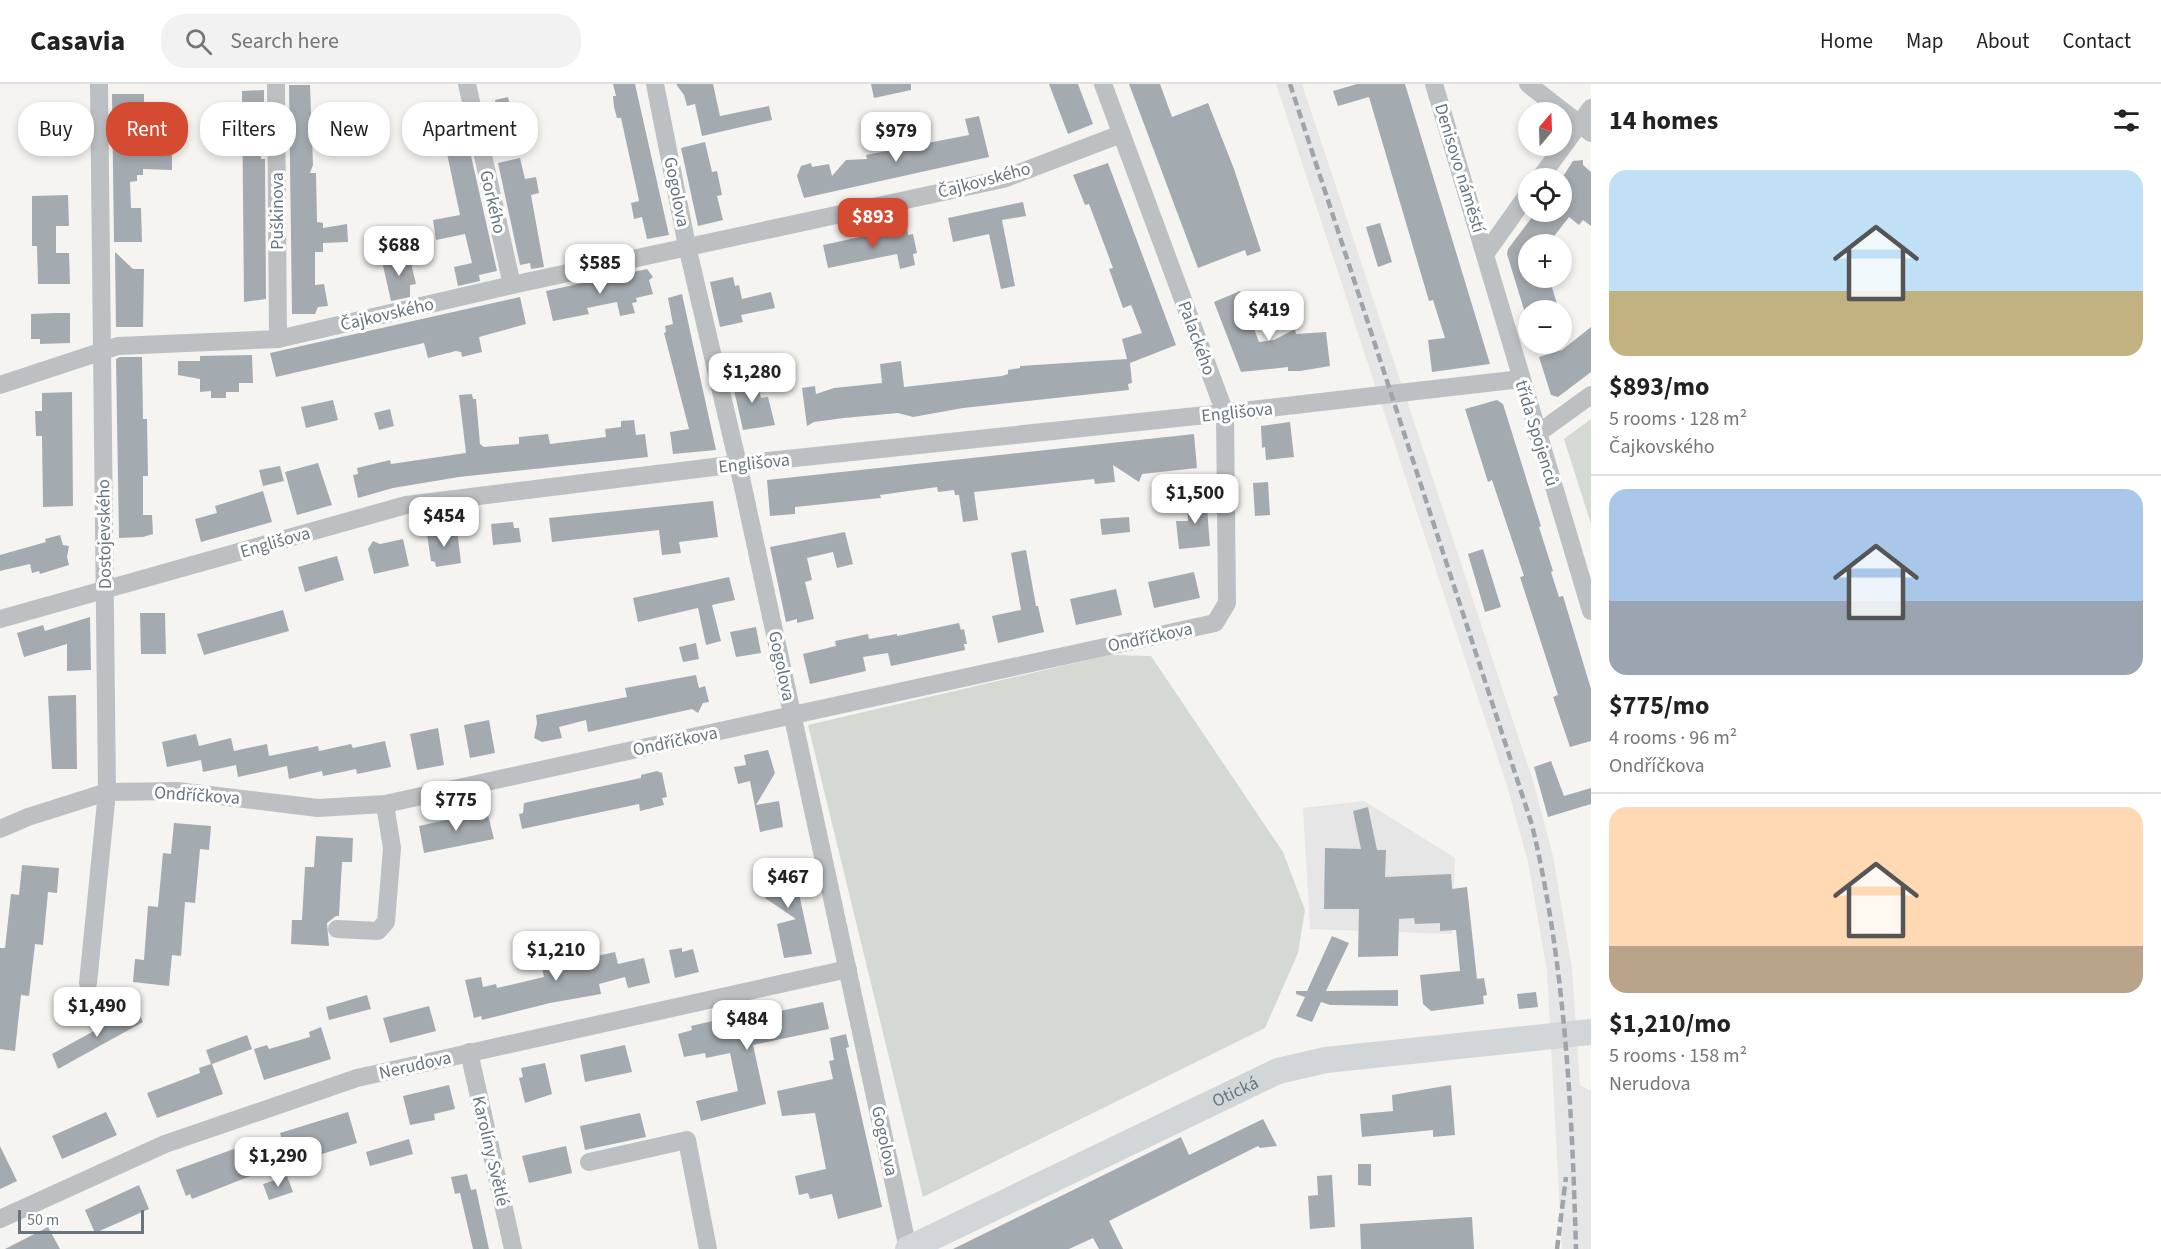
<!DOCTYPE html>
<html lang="en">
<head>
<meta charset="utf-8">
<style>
	body { margin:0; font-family:"Source Sans 3",sans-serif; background:#f2f2f2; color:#222; height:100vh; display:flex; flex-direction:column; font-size:22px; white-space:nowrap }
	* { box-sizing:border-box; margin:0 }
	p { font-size:20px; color:#767676 }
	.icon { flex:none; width:33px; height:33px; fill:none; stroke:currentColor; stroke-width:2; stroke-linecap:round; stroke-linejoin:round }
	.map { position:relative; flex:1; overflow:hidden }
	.sheet { display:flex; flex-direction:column; background:#fff; width:570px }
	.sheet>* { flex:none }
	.guide { position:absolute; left:18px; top:18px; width:570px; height:54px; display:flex; gap:12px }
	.needle { width:39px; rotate:19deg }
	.buttons { position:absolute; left:1518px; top:18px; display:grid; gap:12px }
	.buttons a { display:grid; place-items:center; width:54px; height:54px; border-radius:50%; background:#fff; box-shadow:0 3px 9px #0003; font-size:30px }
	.scale { position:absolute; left:18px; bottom:15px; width:126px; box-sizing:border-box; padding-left:6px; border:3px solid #667680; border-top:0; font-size:16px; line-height:21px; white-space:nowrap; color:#667680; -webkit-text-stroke:4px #fff; paint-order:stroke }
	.price { position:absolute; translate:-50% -51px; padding:0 14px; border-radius:12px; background:#fff; color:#222; font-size:20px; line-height:39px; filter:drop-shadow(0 2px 3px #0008) }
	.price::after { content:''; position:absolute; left:50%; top:36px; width:18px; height:14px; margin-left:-9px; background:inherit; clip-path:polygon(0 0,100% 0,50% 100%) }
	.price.selected { background:#d44b32; color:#fff }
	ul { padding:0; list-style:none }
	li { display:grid; align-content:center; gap:12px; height:318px; padding:0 18px }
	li+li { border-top:2px solid #e0e0e0 }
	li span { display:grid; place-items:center; height:186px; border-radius:18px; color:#555 }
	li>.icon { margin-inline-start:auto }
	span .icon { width:108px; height:108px; fill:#fffc; stroke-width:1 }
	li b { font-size:26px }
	h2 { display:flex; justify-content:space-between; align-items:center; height:72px; padding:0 18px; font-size:26px }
	.chip { padding:0 21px; border-radius:24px; background:#fff; box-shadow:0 3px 9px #0003; font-size:21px; line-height:54px }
	.chip.selected { background:#d44b32; color:#fff }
	header { display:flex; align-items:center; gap:36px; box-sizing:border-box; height:84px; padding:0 30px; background:#fff; border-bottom:2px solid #e0e0e0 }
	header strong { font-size:28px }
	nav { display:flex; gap:33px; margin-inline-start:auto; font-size:21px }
	.search { width:420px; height:54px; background:#f2f2f2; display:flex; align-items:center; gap:15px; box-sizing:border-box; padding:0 21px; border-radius:24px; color:#767676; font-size:22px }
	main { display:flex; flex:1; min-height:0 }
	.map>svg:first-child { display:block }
	.built { fill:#e5e6e5 }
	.green { fill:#d4d9d1 }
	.building { fill:#a4abb0 }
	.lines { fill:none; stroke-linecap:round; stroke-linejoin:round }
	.street { stroke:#bcc0c3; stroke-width:18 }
	.secondary { stroke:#d1d6d9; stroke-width:26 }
	.rail { stroke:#9ea4a9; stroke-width:4.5; stroke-dasharray:9 4.5; stroke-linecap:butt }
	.labels { text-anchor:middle; stroke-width:6; stroke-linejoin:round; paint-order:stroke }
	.street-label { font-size:18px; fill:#667680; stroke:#fff }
</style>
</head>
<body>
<header>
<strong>Casavia</strong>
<div class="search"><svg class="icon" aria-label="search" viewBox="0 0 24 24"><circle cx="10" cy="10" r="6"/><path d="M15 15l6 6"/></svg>Search here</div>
<nav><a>Home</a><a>Map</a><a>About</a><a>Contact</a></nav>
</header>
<main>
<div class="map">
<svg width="1591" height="1165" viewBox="0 0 1591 1165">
	<rect width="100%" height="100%" fill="#f5f4f1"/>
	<g class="built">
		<path d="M1276,0H1302L1533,697L1553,772L1572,885L1580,1001L1591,1007V1165H1562L1547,887L1528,778L1508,705Z"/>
		<path d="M1364,717L1455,774L1452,850L1310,845L1303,724Z"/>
	</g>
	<g class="green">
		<path d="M1591,335V440L1564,355Z"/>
		<path d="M1109,571L1151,572L1283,768L1305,826L1298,869L1265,944L923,1113L808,641Z"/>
	</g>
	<g class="building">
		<path d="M613,0H635L669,151L647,155L642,133L634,135L631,119L639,117L637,107L621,34H617L614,23L613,12H616Z"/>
		<path d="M676,0H713L720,32L769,22L772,36L702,52L695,20L687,22L684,11Z"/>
		<path d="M871,0H911V6L874,14Z"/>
		<path d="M1049,0H1078L1093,40L1068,50Z"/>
		<path d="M1129,0H1160L1172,33L1208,19L1234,85L1261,167L1247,172L1245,166L1198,184Z"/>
		<path d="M1357,0H1405L1490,280L1432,288L1428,256L1445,254L1433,216L1429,217L1369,13L1338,22L1333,7Z"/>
		<path d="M289,1H310L313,81L310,89H316L317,138L323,139V144L347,140L348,158L323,159V168H315V201L324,200L328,222L318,223L315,230H292Z"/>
		<path d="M264,6V47H260L261,75H265L266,215L244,218L242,7Z"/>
		<path d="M112,10H144V26L141,27L139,37L140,70H172V86L143,85V91H137V97L130,98L131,124H141L142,158H114Z"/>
		<path d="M508,13L516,48L493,53L486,23L496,21L495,16Z"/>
		<path d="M460,23L497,187L479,191L480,197L458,202L454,183L472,179L465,150L436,156L433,136L460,131L438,27Z"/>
		<path d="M979,32L989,73L804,114L797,92L801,82L811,79L812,83L829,80L832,92L846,76L867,75L866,71L969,51L965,35Z"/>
		<path d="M705,58L712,88L717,87L722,111L717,112L723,136L698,142L681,64Z"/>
		<path d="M520,74L525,95L536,93L539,109L531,111L544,183L531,185L530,179L520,181L498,79Z"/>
		<path d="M1583,76V81L1591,88V142L1583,136L1579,141L1569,133L1548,160H1528V194H1549L1559,226L1525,229L1507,170L1508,165L1536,128H1562V94L1573,77Z"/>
		<path d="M1108,79L1176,261L1130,279L1132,299L1128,300L1129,306L963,324L913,333L898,329L844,334L814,338L807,342L802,304L815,302L816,310L834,304L882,299L880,280L901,277L904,303L1002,292L1008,290V286L1020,284V282L1127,275L1122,255L1142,249L1131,221L1123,224L1109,185L1113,184L1089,120L1085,121L1073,91Z"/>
		<path d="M68,111L69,142H56V169H69L70,200H38L37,162H32V112Z"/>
		<path d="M1023,118L1026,132L1002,136L1015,202L1001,205L989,150L953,158L948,134Z"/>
		<path d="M1380,139L1392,178L1378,183L1366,143Z"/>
		<path d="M907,143L908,151L913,150L917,169L913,170L915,181L900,185L897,170L828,184L823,161Z"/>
		<path d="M115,168L133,185H144L143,243H116Z"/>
		<path d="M403,172L404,176L410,175L416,200L410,201V213L391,217L382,177Z"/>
		<path d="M647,185L653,193L649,196L653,210L636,214L637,218L632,219L635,229L620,232L617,218L587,224L589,230L553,237L546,207Z"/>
		<path d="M733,193L735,202L739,201L742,215L771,208L775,224L741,231L743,238L720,243L710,198Z"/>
		<path d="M1240,207L1259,258L1274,256L1295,245L1296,250L1326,248L1330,282L1300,287H1288V283L1241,288L1214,218Z"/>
		<path d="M682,210L716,366L673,370L670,348L689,345L664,249L666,248L665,242L673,240L668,214Z"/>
		<path d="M520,213L526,240L479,253L482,268L462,273L461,268L456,267L428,274L424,259L276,293L270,269Z"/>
		<path d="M56,229H70V259L40,260V255H31V230Z"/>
		<path d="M1591,243V288L1558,313L1551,311L1539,273L1562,266Z"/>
		<path d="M252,271L253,299H239V308H226V314H211V307L200,308V295L178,291V277H200V272Z"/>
		<path d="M120,273H142L143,335H147L148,392H143V431H152L153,450L143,453L119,454L116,275Z"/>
		<path d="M755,291L761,314L768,313L775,341L743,346L732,297Z"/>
		<path d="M72,308L73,422L43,423L42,352H36L35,327H42V309Z"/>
		<path d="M472,310L473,315H476L480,360L484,363L519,360V353L548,350L550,360L606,353L605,345L621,343V337L634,336L636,351L645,350L648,373L459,393L393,404L358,414L353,391L358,390L357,384L390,376L391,380L466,369L459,311Z"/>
		<path d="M333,316L338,336L306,344L301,323Z"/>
		<path d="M1497,316L1503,320L1541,442L1539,443L1553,487L1551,488L1559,513L1563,512L1591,605V657L1570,663L1553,613L1558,611L1520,493L1524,492L1492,396L1488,398L1465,325Z"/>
		<path d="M390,325L394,342L379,346L374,329Z"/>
		<path d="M1290,338L1294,373L1266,376L1265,363L1262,364L1261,342Z"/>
		<path d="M1194,350L1197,384L1142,390L1139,398L1113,381L1115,398L1095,400L1094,395L974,408L978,436L963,438L959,411H955L954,406L938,408L937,403L880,411L881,414L795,423V430L770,432L767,396Z"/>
		<path d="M318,379L332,421L297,431L285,388Z"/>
		<path d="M280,382L284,397L263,402L259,386Z"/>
		<path d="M1268,398L1270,431L1255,432L1253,399Z"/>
		<path d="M263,407L272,438L201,458L195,435L217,429L215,422Z"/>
		<path d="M1206,411L1210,462L1179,465L1176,437H1188L1187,413Z"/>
		<path d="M713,417L718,453L679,458L681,469L662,471L659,446L552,458L549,434Z"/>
		<path d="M1129,433L1130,448L1102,451L1100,435Z"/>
		<path d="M513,438L514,444H519L521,458L493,461L491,440Z"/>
		<path d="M457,445L461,479L436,483L435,478L431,477L427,450Z"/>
		<path d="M845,448L853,480L837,484L833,468L807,474L812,496L805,498L814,535L797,539V535L786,538L770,463Z"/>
		<path d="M60,451L63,461L69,462L67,473L69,481L40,490L39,487L32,489L30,480L0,487V471L46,458L45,455Z"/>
		<path d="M403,455L409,482L374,490L368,465L373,457L380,460Z"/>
		<path d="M1483,465L1501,523L1485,528L1468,470Z"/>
		<path d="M1026,466L1036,522H1038L1044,548L998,559L992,532L1021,526L1011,469Z"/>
		<path d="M337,472L344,496L305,508L298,483Z"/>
		<path d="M1194,488L1200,514L1154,524L1148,498Z"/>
		<path d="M729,493L735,516L712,521L721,557L706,561L698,524L638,538L633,514Z"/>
		<path d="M1116,505L1122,531L1076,541L1070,515Z"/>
		<path d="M283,526L289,547L204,571L197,550Z"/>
		<path d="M140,529H165L166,570H141Z"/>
		<path d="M90,533L91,586L67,587V560L24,573L17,549L43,541L45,547Z"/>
		<path d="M959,539L961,546L964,545L967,560H964L965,566L891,582L888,569L863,573L866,587L810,600L803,570L836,562L835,557L868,550L869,555L897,550V552Z"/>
		<path d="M756,543L761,569L736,573L730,548Z"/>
		<path d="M696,559L699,575L683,578L679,563Z"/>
		<path d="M696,591L699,604L705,602L709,618L703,619L698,629L692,625L588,648L586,636L559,643L562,654L542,658L534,654L537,639L536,631L627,613L625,604Z"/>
		<path d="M76,611L77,685H52L48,612Z"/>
		<path d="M489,636L495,669L470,674L464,641Z"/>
		<path d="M438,644L444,681L417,686L410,650Z"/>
		<path d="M196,650L199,662L231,654L234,667L267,660L269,672L318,662L319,667L351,660L353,664L385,657L391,683L357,690L356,685L323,692L322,687L289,695L287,682L238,693L236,681L203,688L201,676L167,683L162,658Z"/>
		<path d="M768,666L775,689L756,721L779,717L783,743L760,748L750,697L738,700L734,683L746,681L744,671Z"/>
		<path d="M1551,677L1564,712L1591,704V720L1548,733L1534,683Z"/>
		<path d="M657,687L662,689L667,713L662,714L664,721L640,727L639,720L522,745L519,730L523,729L524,719L641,694V691Z"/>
		<path d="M1368,723L1377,766H1386L1385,793L1451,790L1452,805L1467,803L1477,895L1484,894L1487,911L1483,912L1484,920L1431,927L1423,920L1420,891L1460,887L1456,846L1440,847V839L1415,840L1414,834L1399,835L1398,872L1358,873L1359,825H1324L1325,764L1361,765L1353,727Z"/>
		<path d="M487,727L494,755L424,769L419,742Z"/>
		<path d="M174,739L211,742L209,766L200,765L195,819L185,818L181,872L172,871L169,902L133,898L135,875L144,876L148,822L158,823L163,769L171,770Z"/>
		<path d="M316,752L353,754L352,778H342L339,832H336L327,839L329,862L291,860L292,836H302L305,783H314Z"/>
		<path d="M792,777L812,870L784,874L777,840L796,835L765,814L762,790L774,787L773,781Z"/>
		<path d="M22,781L59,784L57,809L48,808L43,861L35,860L29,912L21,911L15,967L0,965V864H5L11,810L19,811Z"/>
		<path d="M1332,852L1349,859L1326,907L1398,906V922L1330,921L1321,918L1312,938L1296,932L1305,913L1296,910V907H1307Z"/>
		<path d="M589,859L592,873L615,868L618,880L644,874L650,899L628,904L625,893L599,900L601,910L550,919L482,936L481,932L474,934L465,896L481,893L483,903L496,900L497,904L544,893L539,870Z"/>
		<path d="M682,864V868L693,865L699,888L675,894L669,866Z"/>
		<path d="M1536,908L1538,923L1519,925L1517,910Z"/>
		<path d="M367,911L371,925L329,936L326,923Z"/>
		<path d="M823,918L829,945L753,961L766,1020L701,1037L696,1017L738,1007L730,969L706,974L705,969L684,973L678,950L692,946L691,942L704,939L746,930L747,934Z"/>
		<path d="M429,922L436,947L390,959L383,934Z"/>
		<path d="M136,924L143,938L58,985L52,970Z"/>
		<path d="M321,943L331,975L264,996L254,965L267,961L269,965L310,953L309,948Z"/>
		<path d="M846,950L849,963L846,964L882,1123L838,1135L832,1110L810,1115L808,1109L799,1111L795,1092L826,1085L815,1029L782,1032L777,1007L833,995L829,977L834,976L830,954Z"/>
		<path d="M247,951L252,965L212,980L223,1010L157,1034L147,1009L200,989L199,984L211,980L206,966Z"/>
		<path d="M625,961L632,988L585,998L580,971Z"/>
		<path d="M545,979L552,1010L525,1019L519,994L523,993L521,984Z"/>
		<path d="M449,1001L455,1025L434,1030L435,1036L410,1041L403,1012Z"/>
		<path d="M1451,1001L1455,1051L1433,1053V1046L1362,1053L1360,1030L1393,1027L1392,1011Z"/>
		<path d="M106,1028L117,1051L62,1075L52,1052Z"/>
		<path d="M348,1028L357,1059L290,1080L280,1049Z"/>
		<path d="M640,1029L646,1053L585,1066L580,1042Z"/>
		<path d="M1263,1035L1277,1062L1260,1064L1258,1062L1109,1137L1123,1165H1099L1093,1154L1069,1165H953L1181,1053L1189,1071Z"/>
		<path d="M409,1055L413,1070L370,1082L366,1068Z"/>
		<path d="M0,1062L17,1097L0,1105Z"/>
		<path d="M242,1062L253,1091L192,1115L190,1110L186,1112L176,1086Z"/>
		<path d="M566,1062L572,1089L529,1099L522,1072Z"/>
		<path d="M1358,1080H1371V1102L1358,1101Z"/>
		<path d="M467,1090L471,1106L476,1105L489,1165H473L460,1109L455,1110L451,1093Z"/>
		<path d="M1332,1091L1335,1143L1310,1145L1308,1112L1318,1111L1317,1092Z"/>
		<path d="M287,1092L293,1108L269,1116L263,1100Z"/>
		<path d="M139,1101L149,1125L95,1149L85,1126Z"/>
		<path d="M1472,1133L1474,1165H1361L1360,1140Z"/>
		<path d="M48,1143L60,1165H5Z"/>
	</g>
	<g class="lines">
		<g class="street">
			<path d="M276,0L278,255"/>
			<path d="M467,0L512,201"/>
			<path d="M655,0L687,162L738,380L908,1165"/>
			<path d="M1434,0L1591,527"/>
			<path d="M1528,0L1591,49"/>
			<path d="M1540,94L1591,24"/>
			<path d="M1486,169L1528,110"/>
			<path d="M0,301L118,262L278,255L512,201L1003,95L1121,50"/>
			<path d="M1537,350L1591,311"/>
			<path d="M0,535L406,421L738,380L1225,329L1521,295"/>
			<path d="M0,745L28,733L107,708L177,707L318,724L385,720L1215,539L1227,519L1225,329L1103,0"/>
			<path d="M337,845L378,847L386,838L392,764L385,720"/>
			<path d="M88,899L107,708L99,0"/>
			<path d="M469,968L513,1165"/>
			<path d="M589,1078L687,1056L708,1165"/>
			<path d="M0,1135L165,1060L357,994L848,885"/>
		</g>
		<path class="secondary" id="s1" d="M908,1165L1278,987L1326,976L1591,948"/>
		<g class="rail">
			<path d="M1290,0L1532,741C1565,879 1572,1024 1576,1165"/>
			<path d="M1557,1165L1566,1093"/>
		</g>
	</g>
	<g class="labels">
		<g class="street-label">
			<text transform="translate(1460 84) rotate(73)" y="6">Denisovo náměstí</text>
			<text transform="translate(984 96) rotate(-15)" y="6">Čajkovského</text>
			<text transform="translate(677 108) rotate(79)" y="6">Gogolova</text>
			<text transform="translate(493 118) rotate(77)" y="6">Gorkého</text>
			<text transform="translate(277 127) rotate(-90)" y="6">Puškinova</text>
			<text transform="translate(387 230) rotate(-13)" y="6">Čajkovského</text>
			<text transform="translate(1197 254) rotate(70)" y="6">Palackého</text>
			<text transform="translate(1237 328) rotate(-6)" y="6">Englišova</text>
			<text transform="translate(1537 349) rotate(73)" y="6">třída Spojenců</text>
			<text transform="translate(754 379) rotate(-6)" y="6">Englišova</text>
			<text transform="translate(104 450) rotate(-91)" y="6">Dostojevského</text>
			<text transform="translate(275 458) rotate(-16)" y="6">Englišova</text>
			<text transform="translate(1150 553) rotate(-12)" y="6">Ondříčkova</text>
			<text transform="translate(782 582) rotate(78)" y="6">Gogolova</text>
			<text transform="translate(675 657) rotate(-12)" y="6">Ondříčkova</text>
			<text transform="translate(197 711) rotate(4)" y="6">Ondříčkova</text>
			<text transform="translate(415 981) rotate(-13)" y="6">Nerudova</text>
			<text dy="6" stroke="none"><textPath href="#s1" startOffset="363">Otická</textPath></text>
			<text transform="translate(885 1057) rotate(78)" y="6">Gogolova</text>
			<text transform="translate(491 1067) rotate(77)" y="6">Karolíny Světlé</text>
		</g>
	</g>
</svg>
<div class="buttons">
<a><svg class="needle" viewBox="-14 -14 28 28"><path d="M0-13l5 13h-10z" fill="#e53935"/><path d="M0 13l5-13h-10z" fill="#767676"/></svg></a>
<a><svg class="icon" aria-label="locate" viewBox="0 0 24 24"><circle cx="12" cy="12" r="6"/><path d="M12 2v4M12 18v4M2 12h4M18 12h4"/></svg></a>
<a>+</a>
<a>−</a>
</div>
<div class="scale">50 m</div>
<b class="price" style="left:896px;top:79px">$979</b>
<b class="price selected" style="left:873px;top:165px">$893</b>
<b class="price" style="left:399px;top:193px">$688</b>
<b class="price" style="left:600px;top:211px">$585</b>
<b class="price" style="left:1269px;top:258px">$419</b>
<b class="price" style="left:752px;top:320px">$1,280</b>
<b class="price" style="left:1195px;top:441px">$1,500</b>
<b class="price" style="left:444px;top:464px">$454</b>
<b class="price" style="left:456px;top:748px">$775</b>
<b class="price" style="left:788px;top:825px">$467</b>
<b class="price" style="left:556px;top:898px">$1,210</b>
<b class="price" style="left:97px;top:954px">$1,490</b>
<b class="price" style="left:747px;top:967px">$484</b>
<b class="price" style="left:278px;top:1104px">$1,290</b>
<div class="guide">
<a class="chip">Buy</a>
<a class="chip selected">Rent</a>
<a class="chip">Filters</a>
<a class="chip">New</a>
<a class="chip">Apartment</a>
</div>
</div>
<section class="sheet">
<h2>14 homes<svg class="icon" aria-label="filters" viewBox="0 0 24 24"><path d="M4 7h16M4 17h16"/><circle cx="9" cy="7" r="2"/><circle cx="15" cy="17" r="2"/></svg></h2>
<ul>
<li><span style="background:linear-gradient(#bfe0f5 65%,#c2b280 0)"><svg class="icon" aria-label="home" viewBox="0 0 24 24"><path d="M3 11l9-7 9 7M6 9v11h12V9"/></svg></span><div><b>$893/mo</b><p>5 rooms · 128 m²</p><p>Čajkovského</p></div></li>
<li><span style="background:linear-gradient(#a9c7e8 60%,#9aa5b1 0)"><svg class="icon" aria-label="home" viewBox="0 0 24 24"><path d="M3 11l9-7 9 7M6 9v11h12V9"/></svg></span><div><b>$775/mo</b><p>4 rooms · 96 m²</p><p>Ondříčkova</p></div></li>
<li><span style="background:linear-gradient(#ffd9b3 75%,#b9a48a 0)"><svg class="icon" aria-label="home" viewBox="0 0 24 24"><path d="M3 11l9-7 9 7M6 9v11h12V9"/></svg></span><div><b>$1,210/mo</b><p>5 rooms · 158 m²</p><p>Nerudova</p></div></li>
</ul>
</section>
</main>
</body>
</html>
